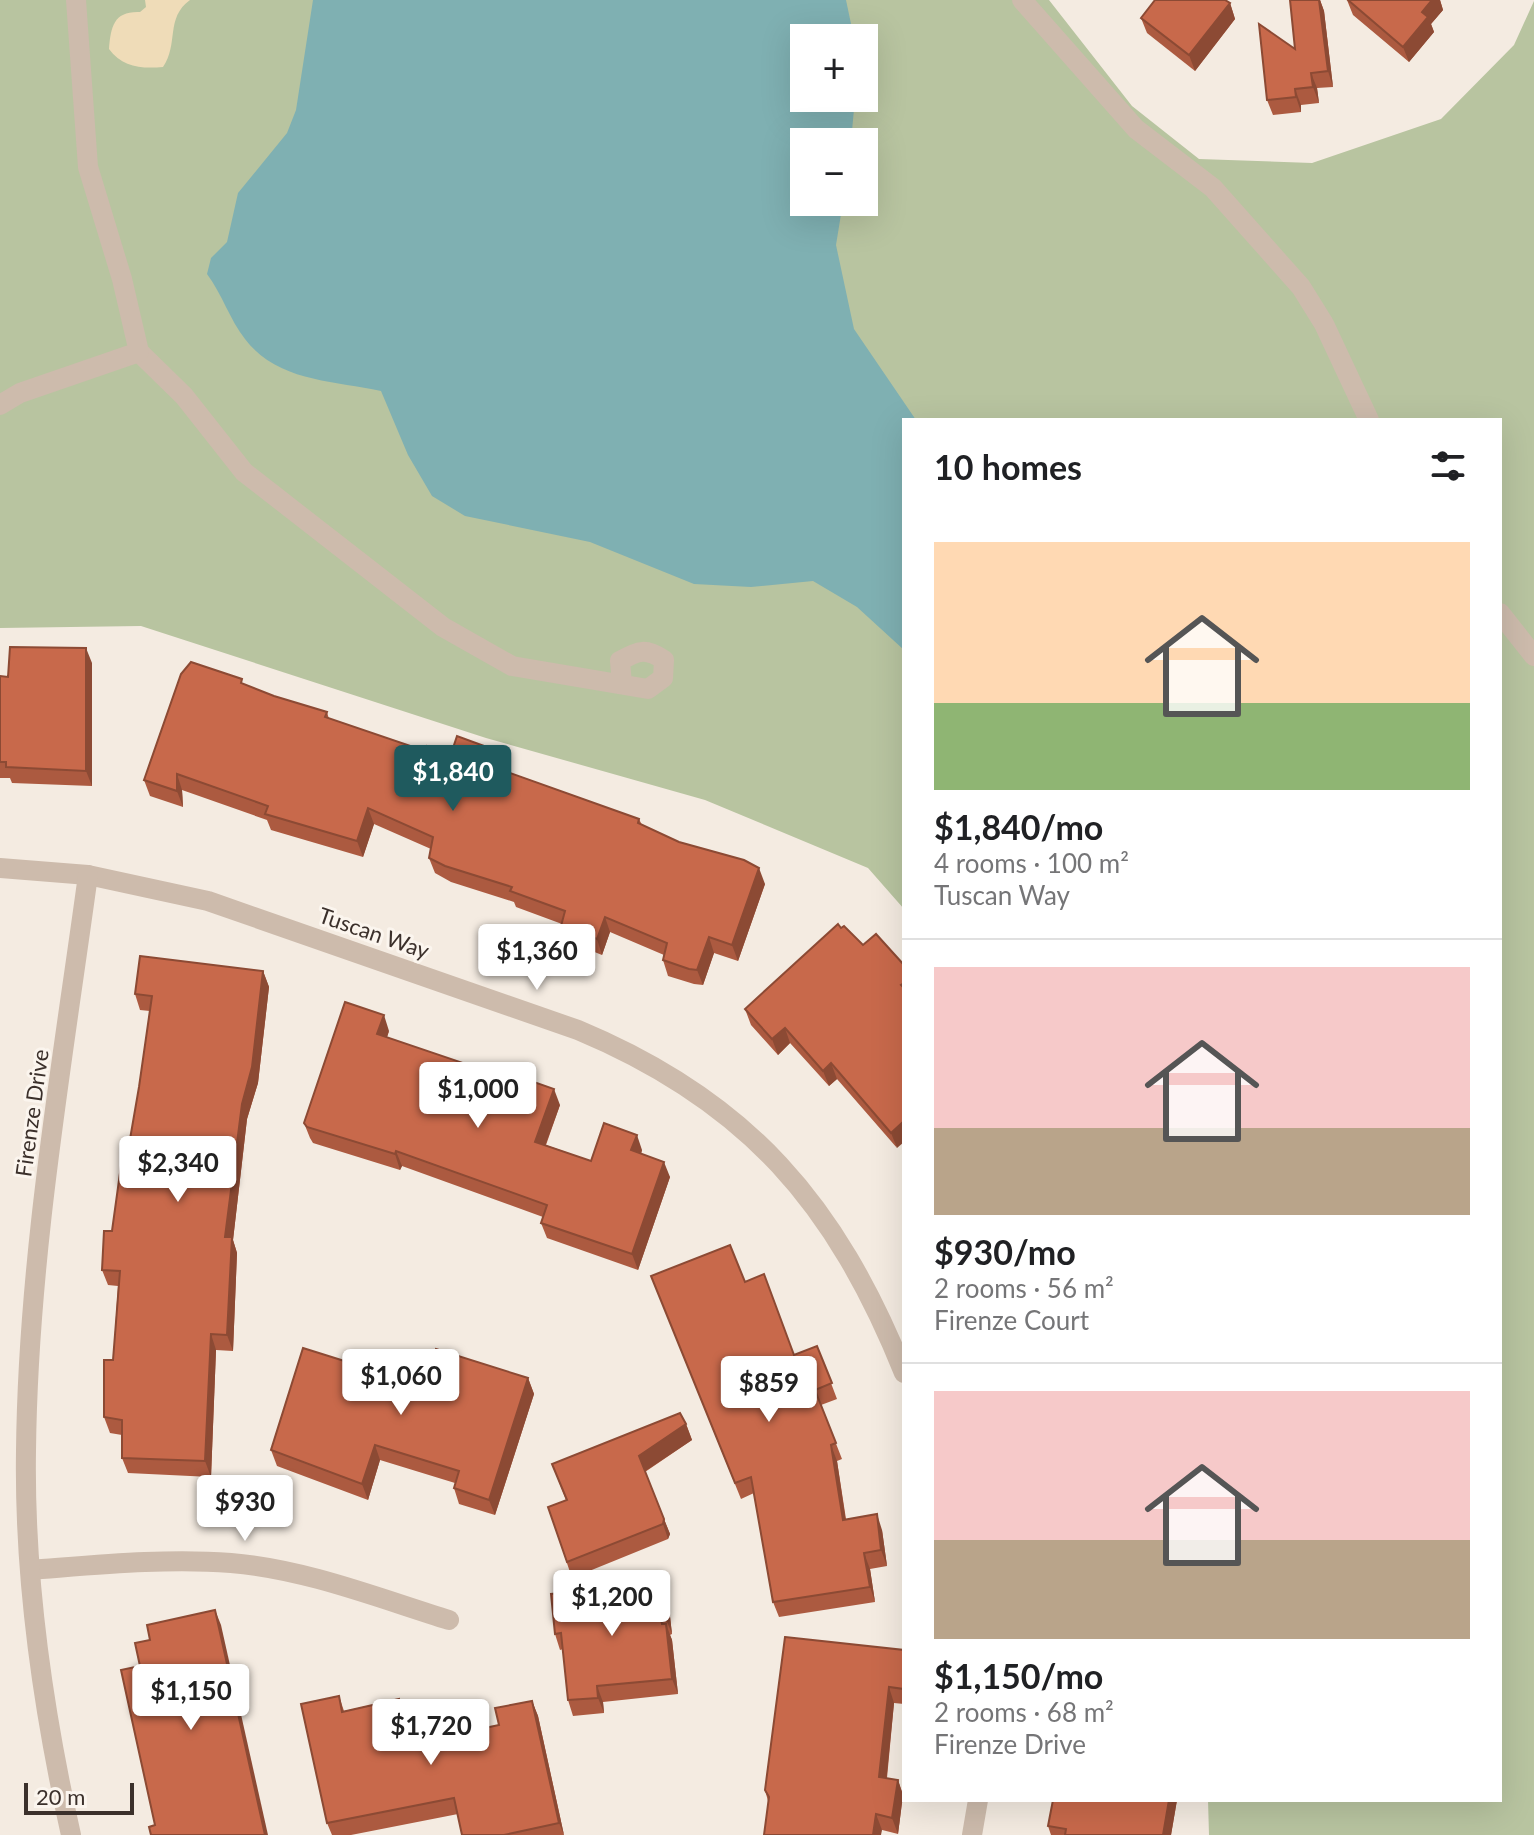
<!DOCTYPE html>
<html lang="en">
<head>
<meta charset="utf-8">
<style>
	body { margin:0; font-family:Lato,sans-serif; background:#f6f6f6; color:#202124; height:100vh; display:flex; flex-direction:column; font-size:30px; white-space:nowrap }
	* { box-sizing:border-box; margin:0 }
	p { font-size:26px; color:#757577 }
	.icon { flex:none; width:44px; height:44px; fill:none; stroke:currentColor; stroke-width:2; stroke-linecap:round; stroke-linejoin:round }
	.map { position:relative; flex:1; overflow:hidden }
	.side { position:absolute; left:902px; top:418px; width:600px; height:1384px; display:flex; flex-direction:column; background:#fff; border-radius:0px; box-shadow:0 8px 32px #0002 }
	.side>* { flex:none }
	.fabs { position:absolute; left:790px; top:24px; display:grid; gap:16px }
	.fabs a { display:grid; place-items:center; width:88px; height:88px; border-radius:0px; background:#fff; box-shadow:0 8px 32px #0002; font-size:40px }
	.scale { position:absolute; left:24px; bottom:20px; width:110px; box-sizing:border-box; padding-left:8px; border:4px solid #3b302b; border-top:0; font-size:22px; line-height:28px; white-space:nowrap; color:#3b302b; -webkit-text-stroke:6px #fbf5ee; paint-order:stroke }
	.price { position:absolute; translate:-50% -68px; padding:0 18px; border-radius:8px; background:#fff; color:#222; font-size:26px; line-height:52px; filter:drop-shadow(0 2px 4px #0008) }
	.price::after { content:''; position:absolute; left:50%; top:48px; width:24px; height:18px; margin-left:-12px; background:inherit; clip-path:polygon(0 0,100% 0,50% 100%) }
	.price.active { background:#1f5a5e; color:#fff }
	ul { padding:0; list-style:none }
	li { display:grid; align-content:center; gap:16px; height:424px; padding:0 32px }
	li+li { border-top:2px solid #e0e0e0 }
	li span { display:grid; place-items:center; height:248px; border-radius:0px; color:#555 }
	li>.icon { margin-inline-start:auto }
	span .icon { width:144px; height:144px; fill:#fffc; stroke-width:1 }
	li b { font-size:34px }
	h2 { display:flex; justify-content:space-between; align-items:center; height:96px; padding:0 32px; font-size:34px }
	.map>svg:first-child { display:block }
	.green { fill:#b8c4a0; fill-rule:evenodd }
	.sand { fill:#efdcb8 }
	.water { fill:#7fb0b2 }
	.lines { fill:none; stroke-linecap:round; stroke-linejoin:round }
	.lane { stroke:#cdbbac; stroke-width:20 }
	.street { stroke:#cdbbac; stroke-width:20 }
	.wall { fill:#ac5a40 }
	.shaded-wall { fill:#8c4a34 }
	.building { fill:#c8694b; stroke:#8c4a34; stroke-width:2 }
	.labels { text-anchor:middle; stroke-width:6; stroke-linejoin:round; paint-order:stroke }
	.street-label { font-size:22px; fill:#3b302b; stroke:#fbf5ee }
</style>
</head>
<body>
<div class="map">
<svg width="1534" height="1835" viewBox="0 0 1534 1835">
	<rect width="100%" height="100%" fill="#f4ebe1"/>
	<path class="green" d="M0,0H1049L1132,106L1199,159L1312,163L1441,119L1514,45L1534,1V1835H1209L1208,1800H1500V420H904V909L868,868L705,800L486,738L141,626L0,628ZM804,38H864V98H804ZM804,142H864V202H804Z"/>
	<path class="sand" d="M145,0H190C165,18 179,44 163,67C141,69 122,67 109,49C111,26 114,11 140,12L146,7Z"/>
	<path class="water" d="M313,0H846L854,38H804V98H855L851,142H804V202H843L836,245L854,329L916,420H904V650L857,607L813,581L751,587L694,584L590,542L465,516L432,496L408,455L381,391C332,380 278,382 245,339C230,320 222,294 207,274L211,258L227,242L238,193L287,133L296,110Z"/>
	<g class="lines">
		<g class="lane">
			<path d="M1022,0L1136,129L1213,188L1301,287L1324,324L1369,420"/>
			<path d="M139,352L184,396L244,472L443,627L512,666L648,689L663,678L664,660C646,648 639,650 620,661L622,684"/>
			<path d="M0,405L20,393L139,352L122,279L88,167L76,0"/>
			<path d="M1500,613L1534,656"/>
		</g>
		<g class="street">
			<path d="M0,868L88,875L208,901L578,1030C748,1101 836,1204 904,1373"/>
			<path d="M30,1570C97,1565 164,1558 231,1563C305,1569 378,1598 449,1620"/>
			<path d="M71,1835C43,1710 24,1580 26,1451C28,1258 62,1066 88,875"/>
			<path d="M972,1835L978,1800"/>
		</g>
	</g>
	<g class="wall">
		<path d="M1290,0H1320L1324,11L1333,87L1317,88L1319,103L1301,105V112L1273,115L1267,100L1295,49Z"/>
		<path d="M1347,0H1440L1443,10L1431,24L1434,32L1409,62L1353,15Z"/>
		<path d="M1230,3L1235,19L1195,71L1147,33L1141,18Z"/>
		<path d="M92,663V786L12,783L10,778H0V676L8,677Z"/>
		<path d="M244,684L274,696L327,712L329,719L425,751L451,754L503,753L509,768L508,772L639,819L642,825L765,884L738,961L714,953L703,985L694,984L668,976L663,960L664,955L610,932L602,955L567,941L561,926L562,924L516,907L514,902L451,882L435,873L429,858L431,849L374,824L363,857L271,830L267,820L182,790L183,807L150,796L144,780Z"/>
		<path d="M838,924L897,1148L837,1079L829,1086L790,1043L778,1055L751,1025L745,1009Z"/>
		<path d="M263,971L269,987L258,1083L247,1119L233,1240L237,1253L233,1351L216,1350L211,1477L128,1473L122,1458V1435L110,1433L104,1417L113,1360L118,1286L108,1285L102,1270L112,1231L129,1145L139,1087L150,1011L140,1010L135,994Z"/>
		<path d="M389,1031L387,1037L560,1105L546,1145L591,1161L642,1150L641,1154L670,1177L638,1270L547,1238L541,1223L543,1217L402,1166L400,1170L313,1143L310,1138L304,1123Z"/>
		<path d="M651,1276L745,1282L794,1355L817,1346L837,1399L821,1405L842,1459L837,1461L846,1519L882,1530L887,1566L870,1569L875,1602L779,1617L773,1602L754,1493L741,1499Z"/>
		<path d="M528,1378L534,1394L495,1515L459,1504L454,1488L455,1483L380,1460L368,1500L277,1466L271,1450L424,1386Z"/>
		<path d="M686,1424L692,1440L645,1472L670,1534L668,1539L572,1578L548,1507L566,1500L552,1464Z"/>
		<path d="M662,1584L668,1599L672,1634L670,1635L672,1640L678,1694L603,1702L604,1713L573,1716L568,1700L563,1649L560,1650L555,1634Z"/>
		<path d="M904,1650V1704L894,1703L887,1778L898,1780L903,1795L898,1834L768,1801L765,1790Z"/>
		<path d="M339,1696L344,1711L399,1699L405,1715L411,1744L499,1725L532,1701L538,1716L564,1835H462L458,1814L351,1835H332L327,1823Z"/>
		<path d="M1053,1800H1177L1171,1835H1051L1048,1826Z"/>
	</g>
	<g class="shaded-wall">
		<path d="M1319,0H1320L1324,11L1333,87L1328,71Z"/>
		<path d="M1432,0H1440L1443,10L1431,24L1434,32L1409,62L1403,47L1422,12Z"/>
		<path d="M1230,3L1235,19L1195,71L1189,55Z"/>
		<path d="M1311,73L1317,88L1319,103L1313,87Z"/>
		<path d="M1295,89L1301,105V112L1296,97Z"/>
		<path d="M86,648L92,663V786L86,771Z"/>
		<path d="M503,753L509,768L505,785L499,769Z"/>
		<path d="M177,774L182,790L183,807L177,791Z"/>
		<path d="M368,808L374,824L363,857L357,841Z"/>
		<path d="M759,868L765,884L738,961L732,945Z"/>
		<path d="M605,917L610,932L602,955L597,939Z"/>
		<path d="M709,937L714,953L703,985L697,970Z"/>
		<path d="M263,971L269,987L258,1083L247,1119L233,1240L237,1253L233,1351L227,1335L225,1237L242,1104Z"/>
		<path d="M384,1015L389,1031L383,1049L377,1034Z"/>
		<path d="M785,1028L790,1043L778,1055L772,1039Z"/>
		<path d="M831,1063L837,1079L829,1086L823,1071Z"/>
		<path d="M554,1089L560,1105L541,1157L535,1142Z"/>
		<path d="M904,1121V1142L897,1148L891,1133Z"/>
		<path d="M637,1135L642,1150L637,1166L631,1150Z"/>
		<path d="M396,1151L402,1166L400,1170L395,1154Z"/>
		<path d="M664,1162L670,1177L638,1270L632,1254Z"/>
		<path d="M211,1334L216,1350L211,1477L205,1461Z"/>
		<path d="M528,1378L534,1394L495,1515L489,1500Z"/>
		<path d="M686,1424L692,1440L644,1472L639,1456Z"/>
		<path d="M375,1445L380,1460L368,1500L362,1484Z"/>
		<path d="M831,1445L837,1461L848,1536L843,1520Z"/>
		<path d="M877,1514L882,1530L887,1566L881,1550Z"/>
		<path d="M664,1519L670,1534L668,1539L663,1524Z"/>
		<path d="M864,1553L870,1569L875,1602L870,1587Z"/>
		<path d="M662,1584L668,1599L672,1634L666,1619Z"/>
		<path d="M215,1610L221,1625L268,1835H265Z"/>
		<path d="M666,1624L672,1640L678,1694L672,1679Z"/>
		<path d="M597,1686L603,1702L604,1713L598,1698Z"/>
		<path d="M889,1687L894,1703L885,1793L879,1777Z"/>
		<path d="M399,1699L405,1715L415,1760L409,1744Z"/>
		<path d="M532,1701L538,1716L564,1835L559,1823Z"/>
		<path d="M898,1780L903,1795L898,1834L892,1818Z"/>
		<path d="M1169,1800H1177L1171,1835H1163Z"/>
		<path d="M876,1814L882,1830L881,1835H873Z"/>
	</g>
	<g class="building">
		<path d="M1155,0H1225L1230,3L1189,55L1141,18Z"/>
		<path d="M1290,0H1319L1328,71L1311,73L1313,87L1295,89L1296,97L1267,100L1259,24L1295,49Z"/>
		<path d="M1348,0H1432L1422,12L1428,17L1403,47Z"/>
		<path d="M10,647L86,648V771L6,767V762H0V676L8,677Z"/>
		<path d="M191,662L242,679L241,683L274,696L327,712L325,717L425,751L427,746L451,754L457,736L503,753L499,769L639,819L638,823L679,842L744,860L759,868L732,945L709,937L697,970L689,969L663,960L667,943L605,917L597,939L561,926L565,911L510,891L512,887L445,866L429,858L433,837L368,808L357,841L265,814L268,806L177,774V791L144,780L181,674Z"/>
		<path d="M838,924L841,928L844,926L863,945L876,934L904,965V983L901,985L904,988V1121L891,1133L831,1063L823,1071L785,1028L772,1039L745,1009Z"/>
		<path d="M140,956L263,971L252,1067L242,1104L225,1237H232L227,1335L211,1334L205,1461L122,1458V1420L104,1417V1360H113L120,1271L102,1270L104,1231H112L124,1144L129,1145L139,1087L152,996L135,994Z"/>
		<path d="M345,1002L384,1015L377,1034L516,1081L517,1076L554,1089L535,1142L591,1161L604,1123L637,1135L631,1150L664,1162L632,1254L541,1223L547,1205L396,1151L395,1154L307,1127L304,1123Z"/>
		<path d="M730,1245L745,1282L764,1274L794,1355L817,1346L832,1383L815,1390L836,1443L831,1445L843,1520L877,1514L881,1550L864,1553L870,1587L773,1602L751,1477L735,1483L651,1276Z"/>
		<path d="M303,1348L424,1386L436,1349L528,1378L489,1500L454,1488L459,1471L375,1445L362,1484L271,1450Z"/>
		<path d="M680,1413L686,1424L639,1456L664,1519L663,1524L567,1562L548,1507L567,1500L552,1464Z"/>
		<path d="M662,1584L666,1619H661L662,1624H666L672,1679L597,1686L598,1698L568,1700L561,1633L555,1634L551,1594Z"/>
		<path d="M215,1610L265,1835H151L149,1827L155,1825L121,1670L140,1666L135,1643L150,1640L147,1625Z"/>
		<path d="M785,1637L904,1650V1689L889,1687L879,1777L898,1780L892,1818L876,1814L873,1835H764L769,1797L765,1790Z"/>
		<path d="M339,1696L342,1712L399,1699L409,1744L499,1725L495,1708L532,1701L559,1823L504,1835H462L454,1798L327,1823L301,1704Z"/>
		<path d="M1053,1800H1169L1163,1835H1065L1066,1829L1048,1826Z"/>
	</g>
	<g class="labels">
		<g class="street-label">
			<text transform="translate(374 933) rotate(19)" y="8">Tuscan Way</text>
			<text transform="translate(32 1113) rotate(-82)" y="8">Firenze Drive</text>
		</g>
	</g>
</svg>
<div class="fabs">
<a>+</a>
<a>−</a>
</div>
<div class="scale">20 m</div>
<b class="price active" style="left:453px;top:813px">$1,840</b>
<b class="price" style="left:537px;top:992px">$1,360</b>
<b class="price" style="left:478px;top:1130px">$1,000</b>
<b class="price" style="left:178px;top:1204px">$2,340</b>
<b class="price" style="left:401px;top:1417px">$1,060</b>
<b class="price" style="left:769px;top:1424px">$859</b>
<b class="price" style="left:245px;top:1543px">$930</b>
<b class="price" style="left:612px;top:1638px">$1,200</b>
<b class="price" style="left:191px;top:1732px">$1,150</b>
<b class="price" style="left:431px;top:1767px">$1,720</b>
<section class="side">
<h2>10 homes<svg class="icon" aria-label="filters" viewBox="0 0 24 24"><path d="M4 7h16M4 17h16"/><circle cx="9" cy="7" r="2"/><circle cx="15" cy="17" r="2"/></svg></h2>
<ul>
<li><span style="background:linear-gradient(#ffd9b3 65%,#8fb573 0)"><svg class="icon" aria-label="home" viewBox="0 0 24 24"><path d="M3 11l9-7 9 7M6 9v11h12V9"/></svg></span><div><b>$1,840/mo</b><p>4 rooms · 100 m²</p><p>Tuscan Way</p></div></li>
<li><span style="background:linear-gradient(#f6c9c9 65%,#b9a48a 0)"><svg class="icon" aria-label="home" viewBox="0 0 24 24"><path d="M3 11l9-7 9 7M6 9v11h12V9"/></svg></span><div><b>$930/mo</b><p>2 rooms · 56 m²</p><p>Firenze Court</p></div></li>
<li><span style="background:linear-gradient(#f6c9c9 60%,#b9a48a 0)"><svg class="icon" aria-label="home" viewBox="0 0 24 24"><path d="M3 11l9-7 9 7M6 9v11h12V9"/></svg></span><div><b>$1,150/mo</b><p>2 rooms · 68 m²</p><p>Firenze Drive</p></div></li>
</ul>
</section>
</div>
</body>
</html>
